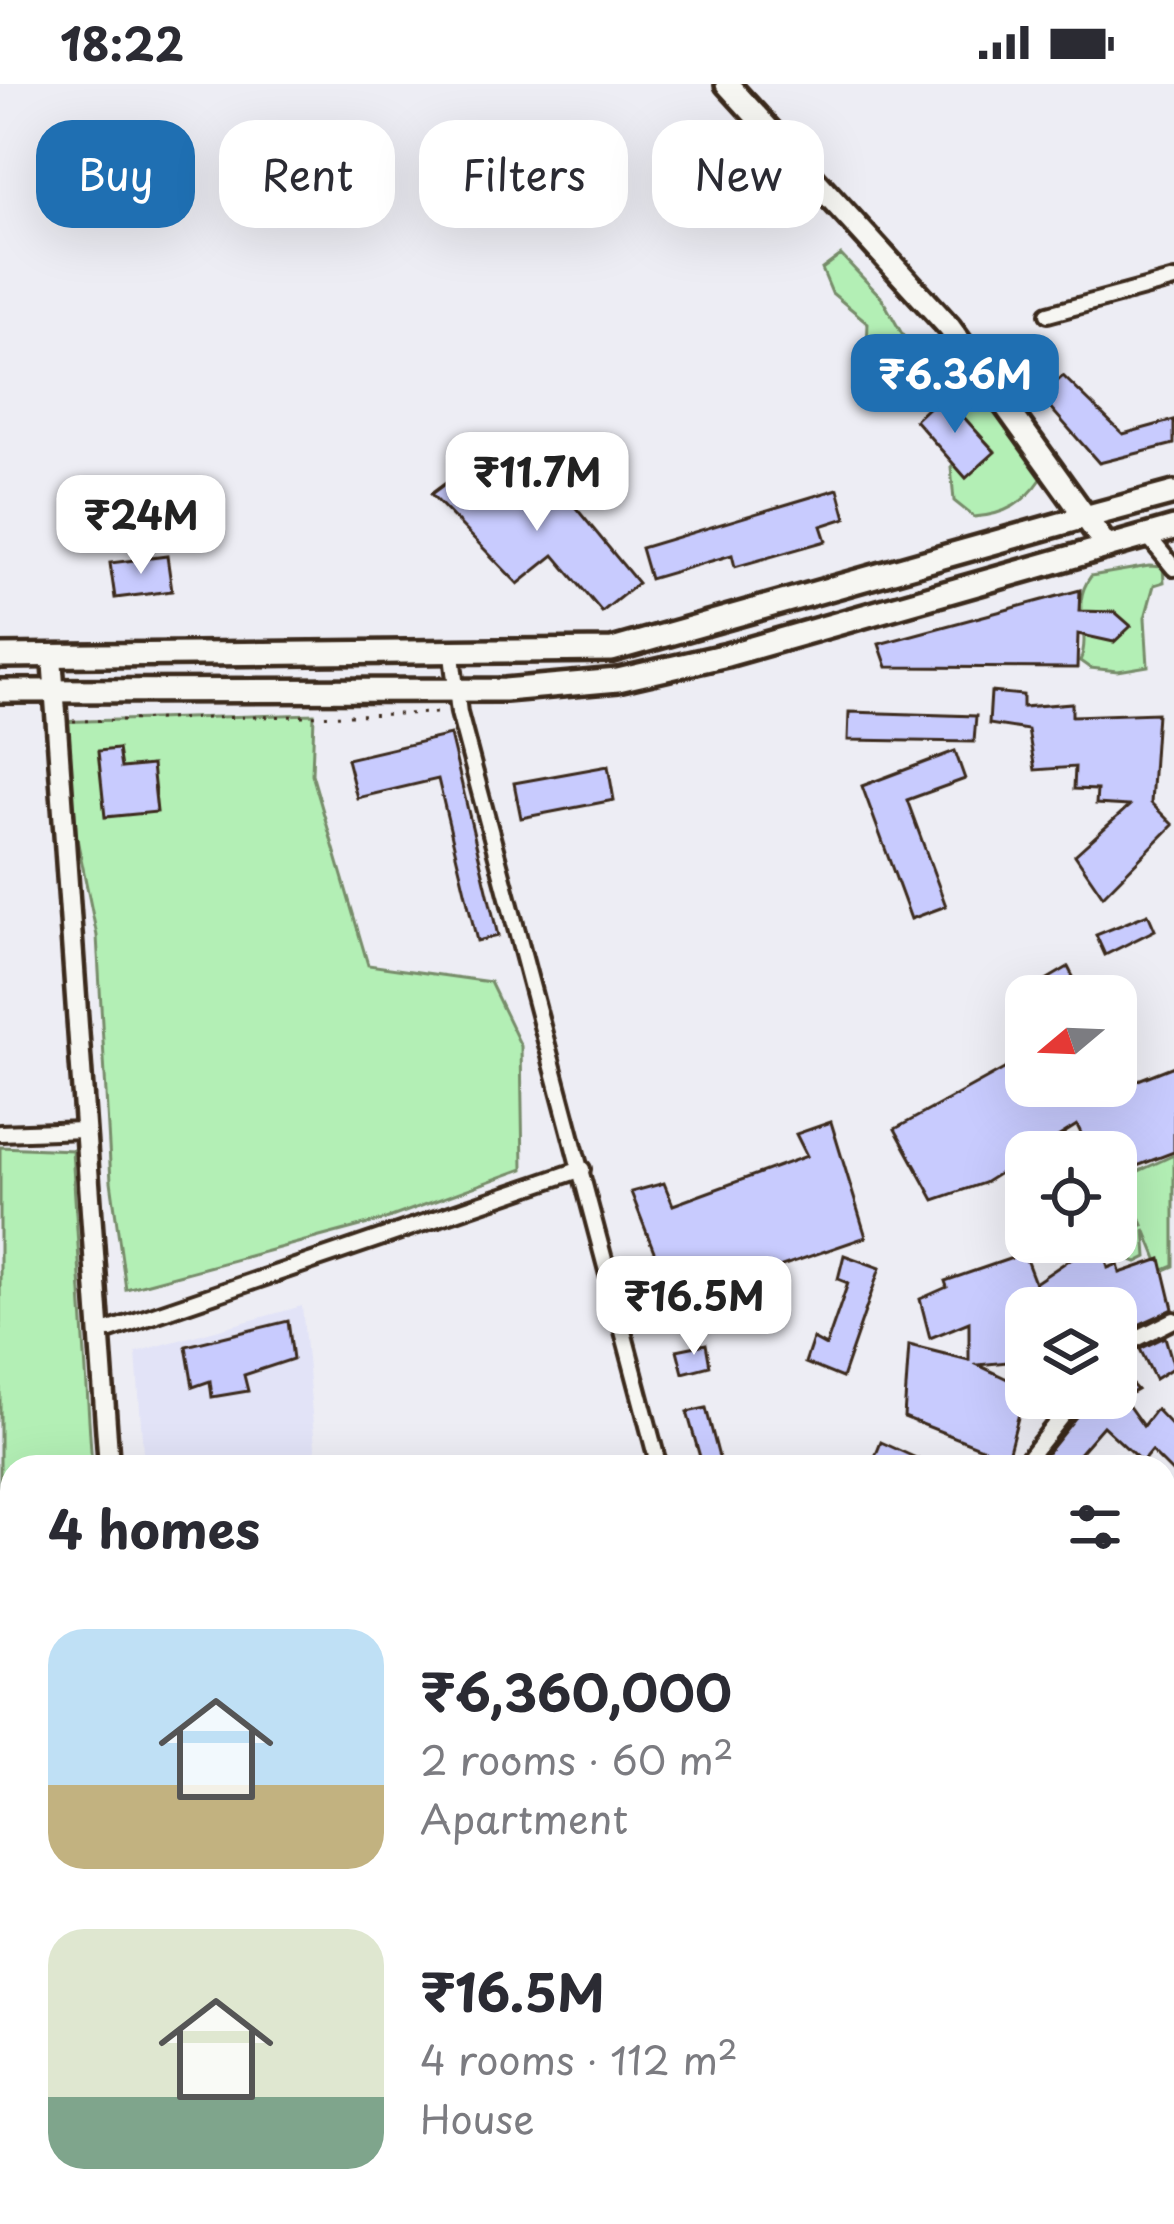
<!DOCTYPE html>
<html lang="en">
<head>
<meta charset="utf-8">
<style>
	body { margin:0; font-family:"Playpen Sans",sans-serif; background:#f7f7f7; color:#2b2b33; height:100vh; display:flex; flex-direction:column; font-size:45px; white-space:nowrap }
	* { box-sizing:border-box; margin:0 }
	p { font-size:39px; color:#7c7c81 }
	.icon { flex:none; width:66px; height:66px; fill:none; stroke:currentColor; stroke-width:2; stroke-linecap:round; stroke-linejoin:round }
	.map { position:relative; flex:1; overflow:hidden }
	.side { position:absolute; left:0px; top:1371px; width:1176px; height:771px; display:flex; flex-direction:column; background:#fff; border-radius:36px 36px 0 0; box-shadow:0 12px 48px #0002 }
	.side>* { flex:none }
	.banner { position:absolute; left:36px; top:36px; width:1104px; height:108px; display:flex; gap:24px }
	.needle { width:78px; rotate:251deg }
	.buttons { position:absolute; left:1005px; top:891px; display:grid; gap:24px }
	.buttons a { display:grid; place-items:center; width:132px; height:132px; border-radius:24px; background:#fff; box-shadow:0 12px 48px #0002; font-size:60px }
	.price { position:absolute; translate:-50% -102px; padding:0 27px; border-radius:24px; background:#fff; color:#222; font-size:39px; line-height:78px; filter:drop-shadow(0 3px 6px #0008) }
	.price::after { content:''; position:absolute; left:50%; top:72px; width:36px; height:27px; margin-left:-18px; background:inherit; clip-path:polygon(0 0,100% 0,50% 100%) }
	.price.on { background:#1f6fb2; color:#fff }
	ul { padding:0; list-style:none }
	li { display:flex; align-items:center; gap:36px; height:300px; padding:0 48px }
	li span { display:grid; place-items:center; flex:none; width:336px; height:240px; border-radius:36px; color:#555 }
	li>.icon { margin-inline-start:auto }
	span .icon { width:144px; height:144px; fill:#fffc; stroke-width:1 }
	li b { font-size:51px }
	h2 { display:flex; justify-content:space-between; align-items:center; height:144px; padding:0 48px; font-size:51px }
	.chip { padding:0 42px; border-radius:36px; background:#fff; box-shadow:0 12px 48px #0002; font-size:42px; line-height:108px }
	.chip.on { background:#1f6fb2; color:#fff }
	.status { display:flex; justify-content:space-between; align-items:center; height:84px; padding:0 60px; background:#fff; direction:ltr }
	.status svg { height:33px; fill:currentColor }
	.map>svg:first-child { display:block }
	.built { fill:#e2e3f7 }
	.green { fill:#b3efb5; stroke:#778c6a; stroke-width:3 }
	.building { fill:#c8cbfe; stroke:#3b2a1e; stroke-width:3 }
	.lines { fill:none; stroke-linecap:round; stroke-linejoin:round }
	.minor-casing { stroke:#3b2a1e; stroke-width:22 }
	.tertiary-casing { stroke:#3b2a1e; stroke-width:27 }
	.secondary-casing { stroke:#3b2a1e; stroke-width:30 }
	.primary-casing { stroke:#3b2a1e; stroke-width:30 }
	.path { stroke:#3b2a1e; stroke-width:3; stroke-dasharray:3 9; stroke-linecap:butt }
	.minor { stroke:#f6f6f2; stroke-width:14 }
	.tertiary { stroke:#f6f6f2; stroke-width:18 }
	.secondary { stroke:#f6f6f2; stroke-width:21 }
	.primary { stroke:#f6f6f2; stroke-width:21 }
</style>
</head>
<body>
<div class="status"><b>18:22</b><svg viewBox="0 0 49 12"><path d="M0 12V9h3v3zM5 12V6h3v6zM10 12V3h3v9zM15 12V0h3v12zM26 1h20v11H26zM47 4h2v5h-2z"/></svg></div>
<div class="map">
<svg width="1174" height="2140" viewBox="0 0 1174 2140">
	<rect width="100%" height="100%" fill="#ededf4"/>
	<filter id="ink" filterUnits="userSpaceOnUse"><feTurbulence type="fractalNoise" baseFrequency=".00833" numOctaves="2"/><feDisplacementMap in="SourceGraphic" scale="24" xChannelSelector="R" yChannelSelector="G"/><feConvolveMatrix kernelMatrix="1 2 1 2 8 2 1 2 1" color-interpolation-filters="sRGB"/></filter>
	<g filter="url(#ink)">
		<path class="built" d="M302,1222L317,1383H144L136,1268Z"/>
		<g class="green">
			<path d="M841,171L881,213L910,264L954,286L976,316L1004,328L1033,362L1042,394C1025,419 1005,431 974,433L954,417L951,383L958,375L994,366L927,297L910,301L890,296L893,274L867,264L868,239L832,209L822,185Z"/>
			<path d="M1149,482L1163,483L1164,498L1154,501L1145,534L1148,582L1118,587L1090,584L1080,577C1093,546 1068,523 1091,492Z"/>
			<path d="M314,630L312,690L368,881L490,898L521,962L523,1085L383,1136L126,1205L111,1097L97,852L53,638Z"/>
			<path d="M0,1063L72,1066L92,1383H12V1641L0,1631Z"/>
			<path d="M1174,1071V1182L1162,1187L1145,1145L1147,1173L1137,1178L1109,1168L1107,1158H1116V1147L1143,1141L1124,1094Z"/>
		</g>
		<g class="building">
			<path d="M1063,292L1123,350L1174,336V360L1099,379L1040,312Z"/>
			<path d="M943,310L995,368L966,394L915,336Z"/>
			<path d="M470,381L505,425L548,390L638,499L602,528L554,471L518,500L431,410Z"/>
			<path d="M838,405L846,434L821,442L826,457L735,483L732,471L650,495L641,464Z"/>
			<path d="M167,472L172,507L115,514L110,479Z"/>
			<path d="M1080,506L1079,527L1115,528L1131,542L1114,558L1078,550L1077,584L887,583L879,560Z"/>
			<path d="M991,608L1023,611V623L1072,619V632L1157,629L1151,719L1173,741L1103,812L1075,771L1129,722L1096,720L1097,706L1074,705L1075,683L1035,686L1028,646L989,640Z"/>
			<path d="M849,628L976,632L974,658L848,656Z"/>
			<path d="M450,651L498,852L477,857L438,695L357,714L347,675Z"/>
			<path d="M118,665L121,684L152,681L157,728L105,733L98,667Z"/>
			<path d="M955,667L965,695L907,716L946,822L911,835L862,702Z"/>
			<path d="M608,682L614,716L521,734L514,699Z"/>
			<path d="M1148,830L1155,846L1105,871L1096,851Z"/>
			<path d="M1068,883L1083,912H1019Z"/>
			<path d="M1026,973V1002H1116V977L1128,1000L1174,982V1068L1116,1090V1068H1090L1077,1041L984,1099L934,1116L895,1045Z"/>
			<path d="M831,1038L866,1153L674,1219L631,1108L664,1099L673,1121L807,1072L796,1050Z"/>
			<path d="M1065,1158H1102L1108,1184L1118,1180L1120,1189L1161,1175L1173,1225L1116,1251V1224H1088L1083,1214L1065,1224H1026V1239L1012,1246L1018,1277L978,1281L1026,1304L1007,1374L904,1333L909,1261L969,1276V1238L930,1254L920,1215L947,1203L945,1197L1024,1170L1035,1199L1072,1174Z"/>
			<path d="M844,1171L880,1184L842,1294L805,1279L813,1255L826,1262L848,1199L838,1195Z"/>
			<path d="M288,1237L293,1275L244,1291L248,1307L212,1313L210,1297L193,1303L186,1262Z"/>
			<path d="M1165,1253L1174,1283L1155,1295L1140,1265Z"/>
			<path d="M706,1260L710,1282L683,1289L677,1266Z"/>
			<path d="M1116,1283L1137,1306L1123,1314L1143,1342L1156,1325L1174,1344V1390L1151,1367L1142,1378L1103,1342L1076,1373L1090,1383L1039,1379L1091,1314H1116Z"/>
			<path d="M706,1324L720,1377L702,1380L687,1328Z"/>
			<path d="M881,1358L936,1383H871Z"/>
		</g>
		<g class="lines">
			<g class="minor-casing">
				<g id="minor">
					<path d="M1048,230L1174,196"/>
					<path d="M1147,451L1174,484"/>
					<path d="M452,571L459,629L659,1383"/>
					<path d="M0,1049L83,1046"/>
					<path d="M110,1246L582,1085"/>
					<path d="M1116,1265L1174,1236"/>
					<path d="M1021,1383L1076,1314"/>
					<path d="M1164,1462L1174,1450"/>
					<path d="M0,1647L12,1658"/>
					<path d="M1164,1850L1174,1847"/>
					<path d="M1164,2019L1174,2015"/>
					<path d="M164,2130L165,2140"/>
					<path d="M392,2130L395,2140"/>
					<path d="M631,2130L639,2140"/>
					<path d="M951,2130L954,2140"/>
					<path d="M1065,2130L1068,2140"/>
				</g>
			</g>
			<g class="tertiary-casing">
				<g id="tertiary">
					<path d="M52,572L109,1383"/>
					<path d="M1164,1627L1174,1625"/>
				</g>
			</g>
			<g class="secondary-casing">
				<g id="secondary">
					<path d="M0,572L612,566L1085,433"/>
					<path d="M0,607L505,606L618,596L727,571L1107,463"/>
				</g>
			</g>
			<g class="primary-casing">
				<g id="primary">
					<path d="M727,0L949,243L1107,463L1174,444"/>
					<path d="M1085,433L1174,409"/>
				</g>
			</g>
			<path class="path" d="M73,637L441,629"/>
			<use href="#minor" class="minor"/>
			<use href="#tertiary" class="tertiary"/>
			<use href="#secondary" class="secondary"/>
			<use href="#primary" class="primary"/>
		</g>
	</g>
</svg>
<div class="buttons">
<a><svg class="needle" viewBox="-14 -14 28 28"><path d="M0-13l5 13h-10z" fill="#e53935"/><path d="M0 13l5-13h-10z" fill="#7c7c81"/></svg></a>
<a><svg class="icon" aria-label="locate" viewBox="0 0 24 24"><circle cx="12" cy="12" r="6"/><path d="M12 2v4M12 18v4M2 12h4M18 12h4"/></svg></a>
<a><svg class="icon" aria-label="layers" viewBox="0 0 24 24"><path d="M12 4l9 5-9 5-9-5zM3 14l9 5 9-5"/></svg></a>
</div>
<b class="price on" style="left:955px;top:352px">₹6.36M</b>
<b class="price" style="left:537px;top:450px">₹11.7M</b>
<b class="price" style="left:141px;top:493px">₹24M</b>
<b class="price" style="left:694px;top:1274px">₹16.5M</b>
<div class="banner">
<a class="chip on">Buy</a>
<a class="chip">Rent</a>
<a class="chip">Filters</a>
<a class="chip">New</a>
</div>
<section class="side">
<h2>4 homes<svg class="icon" aria-label="filters" viewBox="0 0 24 24"><path d="M4 7h16M4 17h16"/><circle cx="9" cy="7" r="2"/><circle cx="15" cy="17" r="2"/></svg></h2>
<ul>
<li><span style="background:linear-gradient(#bfe0f5 65%,#c2b280 0)"><svg class="icon" aria-label="home" viewBox="0 0 24 24"><path d="M3 11l9-7 9 7M6 9v11h12V9"/></svg></span><div><b>₹6,360,000</b><p>2 rooms · 60 m²</p><p>Apartment</p></div></li>
<li><span style="background:linear-gradient(#dfe7d0 70%,#7fa58c 0)"><svg class="icon" aria-label="home" viewBox="0 0 24 24"><path d="M3 11l9-7 9 7M6 9v11h12V9"/></svg></span><div><b>₹16.5M</b><p>4 rooms · 112 m²</p><p>House</p></div></li>
</ul>
</section>
</div>
</body>
</html>
